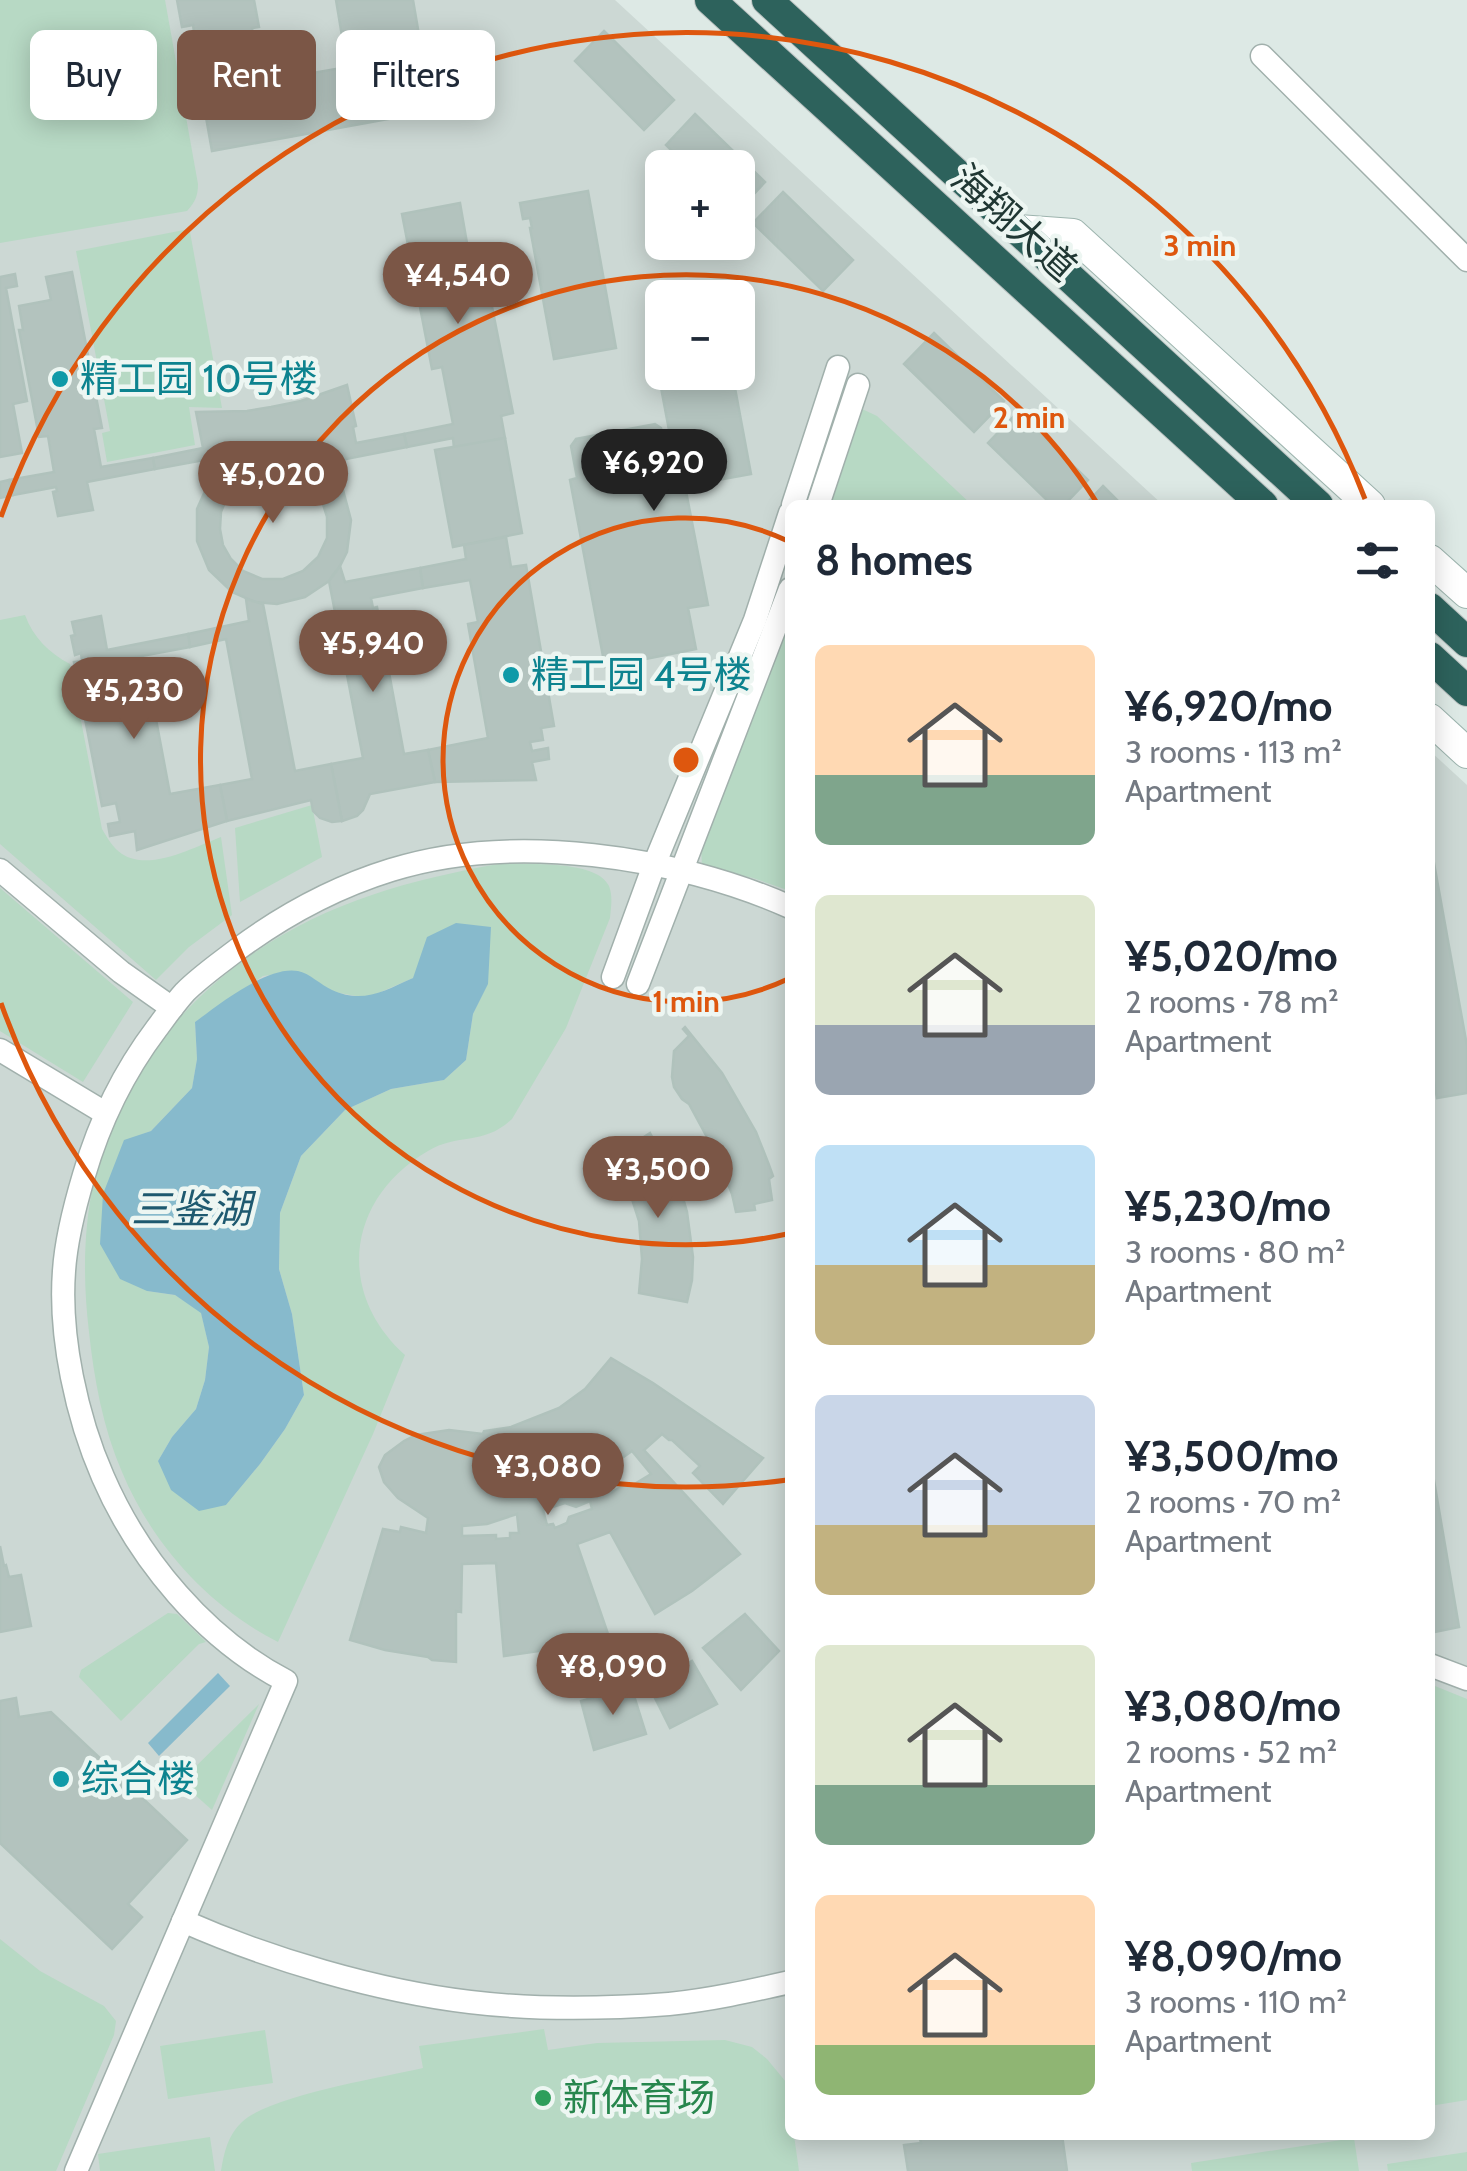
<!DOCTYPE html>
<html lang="en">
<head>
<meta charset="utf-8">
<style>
	body { margin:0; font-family:Cabin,"Noto Sans SC",sans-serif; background:#f6f6f7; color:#1f2937; height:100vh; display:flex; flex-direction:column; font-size:38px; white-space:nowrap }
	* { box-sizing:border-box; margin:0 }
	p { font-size:32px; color:#747a83 }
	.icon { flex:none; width:55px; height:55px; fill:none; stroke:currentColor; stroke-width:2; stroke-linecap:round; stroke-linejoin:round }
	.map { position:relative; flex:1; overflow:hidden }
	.panel { position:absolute; left:785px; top:500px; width:650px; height:1640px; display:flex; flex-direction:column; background:#fff; border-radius:15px; box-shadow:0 5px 25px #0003 }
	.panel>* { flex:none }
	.banner { position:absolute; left:30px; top:30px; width:605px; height:90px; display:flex; gap:20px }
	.fabs { position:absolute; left:645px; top:150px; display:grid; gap:20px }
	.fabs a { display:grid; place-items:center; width:110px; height:110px; border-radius:15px; background:#fff; box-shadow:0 5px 25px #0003; font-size:50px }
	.price { position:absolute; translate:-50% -85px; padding:0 22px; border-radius:35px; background:#7b5646; color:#fff; font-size:32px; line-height:65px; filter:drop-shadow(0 2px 5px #0008) }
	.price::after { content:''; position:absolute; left:50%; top:60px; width:30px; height:22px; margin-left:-15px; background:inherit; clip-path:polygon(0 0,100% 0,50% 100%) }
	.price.on { background:#222; color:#fff }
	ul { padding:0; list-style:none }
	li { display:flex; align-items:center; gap:30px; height:250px; padding:0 30px }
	li span { display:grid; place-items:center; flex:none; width:280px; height:200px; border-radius:15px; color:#555 }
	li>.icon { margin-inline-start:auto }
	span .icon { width:120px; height:120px; fill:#fffc; stroke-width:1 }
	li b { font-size:42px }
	h2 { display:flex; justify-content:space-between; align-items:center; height:120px; padding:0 30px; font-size:42px }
	.pill { padding:0 35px; border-radius:15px; background:#fff; box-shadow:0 5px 25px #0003; font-size:35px; line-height:90px }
	.pill.on { background:#7b5646; color:#fff }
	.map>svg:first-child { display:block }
	.built { fill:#ccd8d4; fill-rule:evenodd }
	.green { fill:#b7d9c4; fill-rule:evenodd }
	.water { fill:#87bacc }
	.building { fill:#b3c3be; stroke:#b0c2bc; stroke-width:2.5; fill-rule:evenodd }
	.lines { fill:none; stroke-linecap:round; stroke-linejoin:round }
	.street-casing { stroke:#a1b0ac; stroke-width:25 }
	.secondary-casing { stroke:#9db4ae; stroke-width:32 }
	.highway-casing { stroke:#bcc3c2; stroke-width:32 }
	.street { stroke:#fff; stroke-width:22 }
	.secondary { stroke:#fff; stroke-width:30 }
	.highway { stroke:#2d625c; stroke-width:30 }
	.ring { fill:none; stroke:#de570e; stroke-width:5 }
	.culture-dot { fill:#0f9aa8; stroke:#edf6f2; stroke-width:4 }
	.leisure-dot { fill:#2e9e5b; stroke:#edf6f2; stroke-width:4 }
	.labels { text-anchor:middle; stroke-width:9; stroke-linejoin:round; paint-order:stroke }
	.street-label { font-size:38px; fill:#203733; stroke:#edf6f2 }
	.culture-label { font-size:38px; fill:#0d838f; stroke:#edf6f2; text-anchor:start }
	.leisure-label { font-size:38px; fill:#27864d; stroke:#edf6f2; text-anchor:start }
	.water-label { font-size:40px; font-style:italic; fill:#1e596f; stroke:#edf6f2 }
	.centre { fill:#de570e; stroke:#edf6f2; stroke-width:5 }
	.ring-label { font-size:30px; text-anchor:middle; font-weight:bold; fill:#de570e; stroke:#edf6f2; stroke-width:9; stroke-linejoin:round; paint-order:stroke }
</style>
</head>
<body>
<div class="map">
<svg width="1467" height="2171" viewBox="0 0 1467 2171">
	<rect width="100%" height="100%" fill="#dde9e5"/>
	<path class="built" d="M0,0H615L1163,505H790V2135H1430V751L1467,785V2171H0ZM662,168H738V242H662ZM662,298H738V372H662Z"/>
	<g class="green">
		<path d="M0,0H165L198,184C198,196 195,202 187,211L0,243Z"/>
		<path d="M184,230L190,232L222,408L189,407L195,445L107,462L102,433L110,431L76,251Z"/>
		<path d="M860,408L877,416L972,505H827Z"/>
		<path d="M790,614V891L753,878L702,866L701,847Z"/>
		<path d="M25,615C33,637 49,653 70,664L102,829C108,839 113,848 122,854C150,872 194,847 221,837L232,915L189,947L156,980L0,844V620Z"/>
		<path d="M312,805L322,857L240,902L235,828Z"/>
		<path d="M504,863C529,865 597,860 609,886C613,896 611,907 610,918L566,1028L512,1119C484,1146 458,1133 428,1151C347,1198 335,1292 405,1355L373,1434L278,1642C209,1607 152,1544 122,1472C103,1428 94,1379 89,1332C83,1282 83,1230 94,1181C108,1119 142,1056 187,1010C275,918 382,884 504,863ZM297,971L334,992L367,998L413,978L488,983L473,1014L466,1060L444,1080L391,1089L345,1110L301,1156L280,1213L279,1269L292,1314L304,1395L285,1429L260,1464L226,1505L158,1461L172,1437L196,1409L205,1380L209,1347L201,1312L175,1295L147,1291L124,1141L151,1131L192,1088L197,1059L195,1022L263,976Z"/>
		<path d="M0,888L133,1002L83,1082L0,1031Z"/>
		<path d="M168,1613L177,1614L206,1642L199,1644L121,1721L79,1677L81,1670Z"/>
		<path d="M1430,1684L1467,1699V2100L1430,2106Z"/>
		<path d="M259,1704L212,1810L184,1785L182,1780Z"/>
		<path d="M0,1939L40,1971L104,2006L116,2021L114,2035L56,2171H0Z"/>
		<path d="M544,2029L548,2050L597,2043L725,2040L752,2047L767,2059L786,2082L790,2101V2135H794L799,2171H221C224,2152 228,2135 242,2122C271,2095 381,2078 423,2068L419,2046Z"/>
		<path d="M265,2030L273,2083L168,2099L160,2046Z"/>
		<path d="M210,2137L215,2171H100L98,2154Z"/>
		<path d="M1354,2138L1359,2171H1192L1191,2163Z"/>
		<path d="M1467,2152V2171H1388L1387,2164Z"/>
	</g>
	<g class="water">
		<path d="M456,923L491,927L488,984L473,1014L466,1060L444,1080L391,1089L345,1110L301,1156L280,1213L279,1269L292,1314L304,1395L285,1429L260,1464L226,1505L199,1511L171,1490L158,1461L172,1437L196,1409L205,1380L209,1347L201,1313L175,1295L147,1291L120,1279L100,1244L103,1194L124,1140L151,1131L192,1088L197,1059L195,1022C218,1005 268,965 298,971C309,973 321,985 332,990C363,1004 384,991 413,978L427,937Z"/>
		<path d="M218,1673L230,1686L159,1756L148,1743Z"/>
	</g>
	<g class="building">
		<path d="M177,0H254L259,27L252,28L255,48L284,42L290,77L353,66L351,59L346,60L336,0H413L432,111L212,151L196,61L209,58L205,37L195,38L193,25L182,27Z"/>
		<path d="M604,31L674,100L644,130L575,61Z"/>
		<path d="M695,114L765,182L738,211V168H689L666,145Z"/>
		<path d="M588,191L616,348L554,359L530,228H532L530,218L523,219L520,203Z"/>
		<path d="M783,192L853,260L823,291L753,223Z"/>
		<path d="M460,203L468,249L480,246L513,413L501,416L505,438L454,448L453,438L407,447L404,434L453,424L442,367L432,369L402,214Z"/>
		<path d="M72,272L102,428L94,429L101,467L153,458L155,469L87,482L93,510L58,516L53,492L57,491L56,487L13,495L9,480L54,472L48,436L39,437L19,330H23L19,306L51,300L46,277Z"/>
		<path d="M15,274L17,286L6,288L27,401L13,404L22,453L0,457V277Z"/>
		<path d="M713,290L718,298H679V296Z"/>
		<path d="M934,333L1004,401L974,432L904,364Z"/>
		<path d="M662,337V372H732L751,474L685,486L708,605L688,608L696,649L605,667L570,480L577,478L571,446L576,439L655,424L661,428L664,447L672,446L653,345Z"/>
		<path d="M347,385L356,426L353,427L356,443L404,434L407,447L321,464L295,450L263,448L248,452L233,458L220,468L208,482L204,460L155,469L153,458L203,448L196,412L247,411L271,407L301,401Z"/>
		<path d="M1018,412L1088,480L1064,505H1052L988,443Z"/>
		<path d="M505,438L522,533L453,547L435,450Z"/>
		<path d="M263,448L295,450L323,465L334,476L343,490L351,520L347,552L340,566L329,581L305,597L277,604L255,602L232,592L209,570L197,541V509L210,480L220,468L233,458L248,452ZM268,471L284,472L300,477L313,488L322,501L327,517V538L318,557L303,571L283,579H262L243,571L231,559L223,545L220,529L221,512L227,497L238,484L252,475Z"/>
		<path d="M9,480L13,495L0,498V482Z"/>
		<path d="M1103,486L1122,505H1085Z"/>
		<path d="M506,537L511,567L526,565L554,726L541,728L543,740L530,742L532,751L548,748L549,759L532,762L536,780L435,782L428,750L488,738L468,624L478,622L470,580L423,588L420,568L466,559L464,545Z"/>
		<path d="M340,566L345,582L420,568L423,588L371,598L373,608L377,607L404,754L428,750L435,782L370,794L363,810L357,816L342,821L331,764L363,758L329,581Z"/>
		<path d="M246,599L263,604L295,771L331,764L342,821L332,822L320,818L313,811L311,800L227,821L220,785L252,779L226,639L190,647L188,634L249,621Z"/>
		<path d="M101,616L107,650L188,634L190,647L131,658L136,684L149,682L170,794L220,785L227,821L137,850L135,831L110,836L108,824L120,822L116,803L102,806L74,662L82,661L81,653L75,655L71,636L75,635L72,622Z"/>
		<path d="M1430,841L1467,1046V1093L1437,1098L1430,1060Z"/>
		<path d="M685,1027L722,1073L756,1132L769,1165L773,1176L769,1179L772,1200L754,1204L755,1210L736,1212L732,1194L715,1152L689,1104L682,1099L674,1087L672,1077L674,1051L689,1036L683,1029Z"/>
		<path d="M650,1133L681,1191L687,1212L693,1257L692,1280L687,1302L639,1293L642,1259L639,1221L632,1199L610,1159Z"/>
		<path d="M611,1358L653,1383L763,1458L723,1504L693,1473L700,1466L672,1440H669L662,1434L644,1450L740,1554L692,1591L655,1614L610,1532L577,1544L608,1634L566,1647L504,1656L496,1563L462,1564L461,1612L456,1611V1662L432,1660L428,1657L385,1650L350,1640L383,1529L400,1532L401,1527L426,1533L428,1518L398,1498L384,1482L379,1467L385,1455L404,1441L416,1435L449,1430L483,1434L484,1431L511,1427L559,1408L585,1389ZM632,1451L651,1474L628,1488L626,1484L612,1492L610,1488L598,1494L586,1470L599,1464L602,1472ZM590,1501L592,1509L569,1517L567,1523L555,1528L553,1524L547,1525L543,1510L565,1503L576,1507ZM517,1514L519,1533H510V1538L496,1539V1535L462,1536V1526L487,1524Z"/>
		<path d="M1430,1457L1459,1627L1430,1633Z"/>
		<path d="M0,1546L4,1566L6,1565L9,1577L21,1575L31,1626L0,1632Z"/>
		<path d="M745,1614L779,1651L741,1690L703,1648Z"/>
		<path d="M692,1661L717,1704L670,1728L648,1684Z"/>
		<path d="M631,1686L646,1734L594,1750L581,1701Z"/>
		<path d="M16,1698L19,1717L51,1712L187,1840L128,1904L142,1917L112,1949L0,1843V1701Z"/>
		<path d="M919,2135H1062L1067,2171H908L904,2145L921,2143Z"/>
	</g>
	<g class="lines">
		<g class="street-casing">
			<g id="street">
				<path d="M1262,56L1467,260"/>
				<path d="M793,505L838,367"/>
				<path d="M818,505L858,385"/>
				<path d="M0,870L121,972L172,1008"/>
				<path d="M613,977L654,865L755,620L790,513"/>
				<path d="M638,984L790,589"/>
				<path d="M0,1050L105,1113"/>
				<path d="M1430,1665L1467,1679"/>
				<path d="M183,1921C269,1959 377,1991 470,2002C536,2010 603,2009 669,2004C710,2000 750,1991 790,1982"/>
				<path d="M76,2171L286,1681C205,1639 139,1560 103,1477C77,1418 59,1337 64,1271C66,1240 75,1205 84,1175C100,1120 123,1073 157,1028C166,1016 175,1003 185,992C201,976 220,963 238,949C284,915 336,887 391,870C512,832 676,856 790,907"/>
			</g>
		</g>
		<g class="secondary-casing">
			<g id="secondary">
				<path d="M1018,230L1073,234L1370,505"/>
				<path d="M1430,560L1467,593"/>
				<path d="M1430,719L1467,753"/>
			</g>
		</g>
		<g class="highway-casing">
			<g id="highway">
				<path d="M710,0L1263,505"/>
				<path d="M767,0L1318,505"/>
				<path d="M1430,608L1467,642"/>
				<path d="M1430,657L1467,691"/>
			</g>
		</g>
		<use href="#street" class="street"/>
		<use href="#secondary" class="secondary"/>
		<use href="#highway" class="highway"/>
	</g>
	<g class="ring">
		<path d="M788 979A242 242 0 1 1 788 541"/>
		<path d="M787 1234A485 485 0 1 1 1097 503"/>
		<path d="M787 1480A727 727 0 0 1 1 1003M1 517A727 727 0 0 1 1365 499"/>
	</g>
	<g class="culture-dot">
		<circle cx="60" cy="379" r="10"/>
		<circle cx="511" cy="675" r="10"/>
		<circle cx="61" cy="1779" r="10"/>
	</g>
	<circle class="leisure-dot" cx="543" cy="2098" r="10"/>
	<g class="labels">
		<g class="street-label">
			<text transform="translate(1014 223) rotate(42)" y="13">海翔大道</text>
		</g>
		<g class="culture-label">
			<text x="80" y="392">精工园 10号楼</text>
			<text x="531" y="688">精工园 4号楼</text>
			<text x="81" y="1792">综合楼</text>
		</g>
		<g class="leisure-label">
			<text x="563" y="2111">新体育场</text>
		</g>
		<g class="water-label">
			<text x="191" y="1223">三鉴湖</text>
		</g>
	</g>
	<circle cx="686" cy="760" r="15" class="centre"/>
	<g class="ring-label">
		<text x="1200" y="256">3 min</text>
		<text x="1029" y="428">2 min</text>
		<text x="686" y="1012">1 min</text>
	</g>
</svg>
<div class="fabs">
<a>+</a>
<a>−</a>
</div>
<b class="price" style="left:458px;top:327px">¥4,540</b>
<b class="price on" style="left:654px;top:514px">¥6,920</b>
<b class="price" style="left:273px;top:526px">¥5,020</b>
<b class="price" style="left:373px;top:695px">¥5,940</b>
<b class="price" style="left:134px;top:742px">¥5,230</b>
<b class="price" style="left:658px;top:1221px">¥3,500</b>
<b class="price" style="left:548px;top:1518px">¥3,080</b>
<b class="price" style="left:613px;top:1718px">¥8,090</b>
<div class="banner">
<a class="pill">Buy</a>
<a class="pill on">Rent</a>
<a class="pill">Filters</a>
</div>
<section class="panel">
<h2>8 homes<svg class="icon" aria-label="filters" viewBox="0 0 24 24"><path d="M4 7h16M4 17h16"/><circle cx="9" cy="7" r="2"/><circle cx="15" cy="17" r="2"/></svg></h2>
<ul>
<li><span style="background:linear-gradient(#ffd9b3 65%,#7fa58c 0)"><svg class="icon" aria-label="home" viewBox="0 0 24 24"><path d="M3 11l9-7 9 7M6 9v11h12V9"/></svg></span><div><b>¥6,920/mo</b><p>3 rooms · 113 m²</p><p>Apartment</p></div></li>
<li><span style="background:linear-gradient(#dfe7d0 65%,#9aa5b1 0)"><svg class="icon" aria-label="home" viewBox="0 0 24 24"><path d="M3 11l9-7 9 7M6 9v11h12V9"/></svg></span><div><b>¥5,020/mo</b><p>2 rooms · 78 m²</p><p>Apartment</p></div></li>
<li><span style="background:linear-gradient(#bfe0f5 60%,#c2b280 0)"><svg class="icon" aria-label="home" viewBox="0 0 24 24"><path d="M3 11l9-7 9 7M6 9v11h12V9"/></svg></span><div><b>¥5,230/mo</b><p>3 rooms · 80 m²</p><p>Apartment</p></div></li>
<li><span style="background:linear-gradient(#c9d6e8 65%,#c2b280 0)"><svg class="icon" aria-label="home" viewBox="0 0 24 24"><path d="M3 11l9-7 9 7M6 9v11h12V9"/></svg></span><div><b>¥3,500/mo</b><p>2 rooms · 70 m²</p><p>Apartment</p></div></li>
<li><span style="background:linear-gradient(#dfe7d0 70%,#7fa58c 0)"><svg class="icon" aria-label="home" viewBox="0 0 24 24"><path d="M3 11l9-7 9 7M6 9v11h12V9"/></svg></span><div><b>¥3,080/mo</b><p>2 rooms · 52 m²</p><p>Apartment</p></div></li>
<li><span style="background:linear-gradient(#ffd9b3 75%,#8fb573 0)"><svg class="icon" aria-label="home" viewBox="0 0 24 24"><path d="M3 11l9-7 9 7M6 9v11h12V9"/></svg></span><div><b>¥8,090/mo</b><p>3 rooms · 110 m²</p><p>Apartment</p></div></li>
</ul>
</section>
</div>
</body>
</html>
